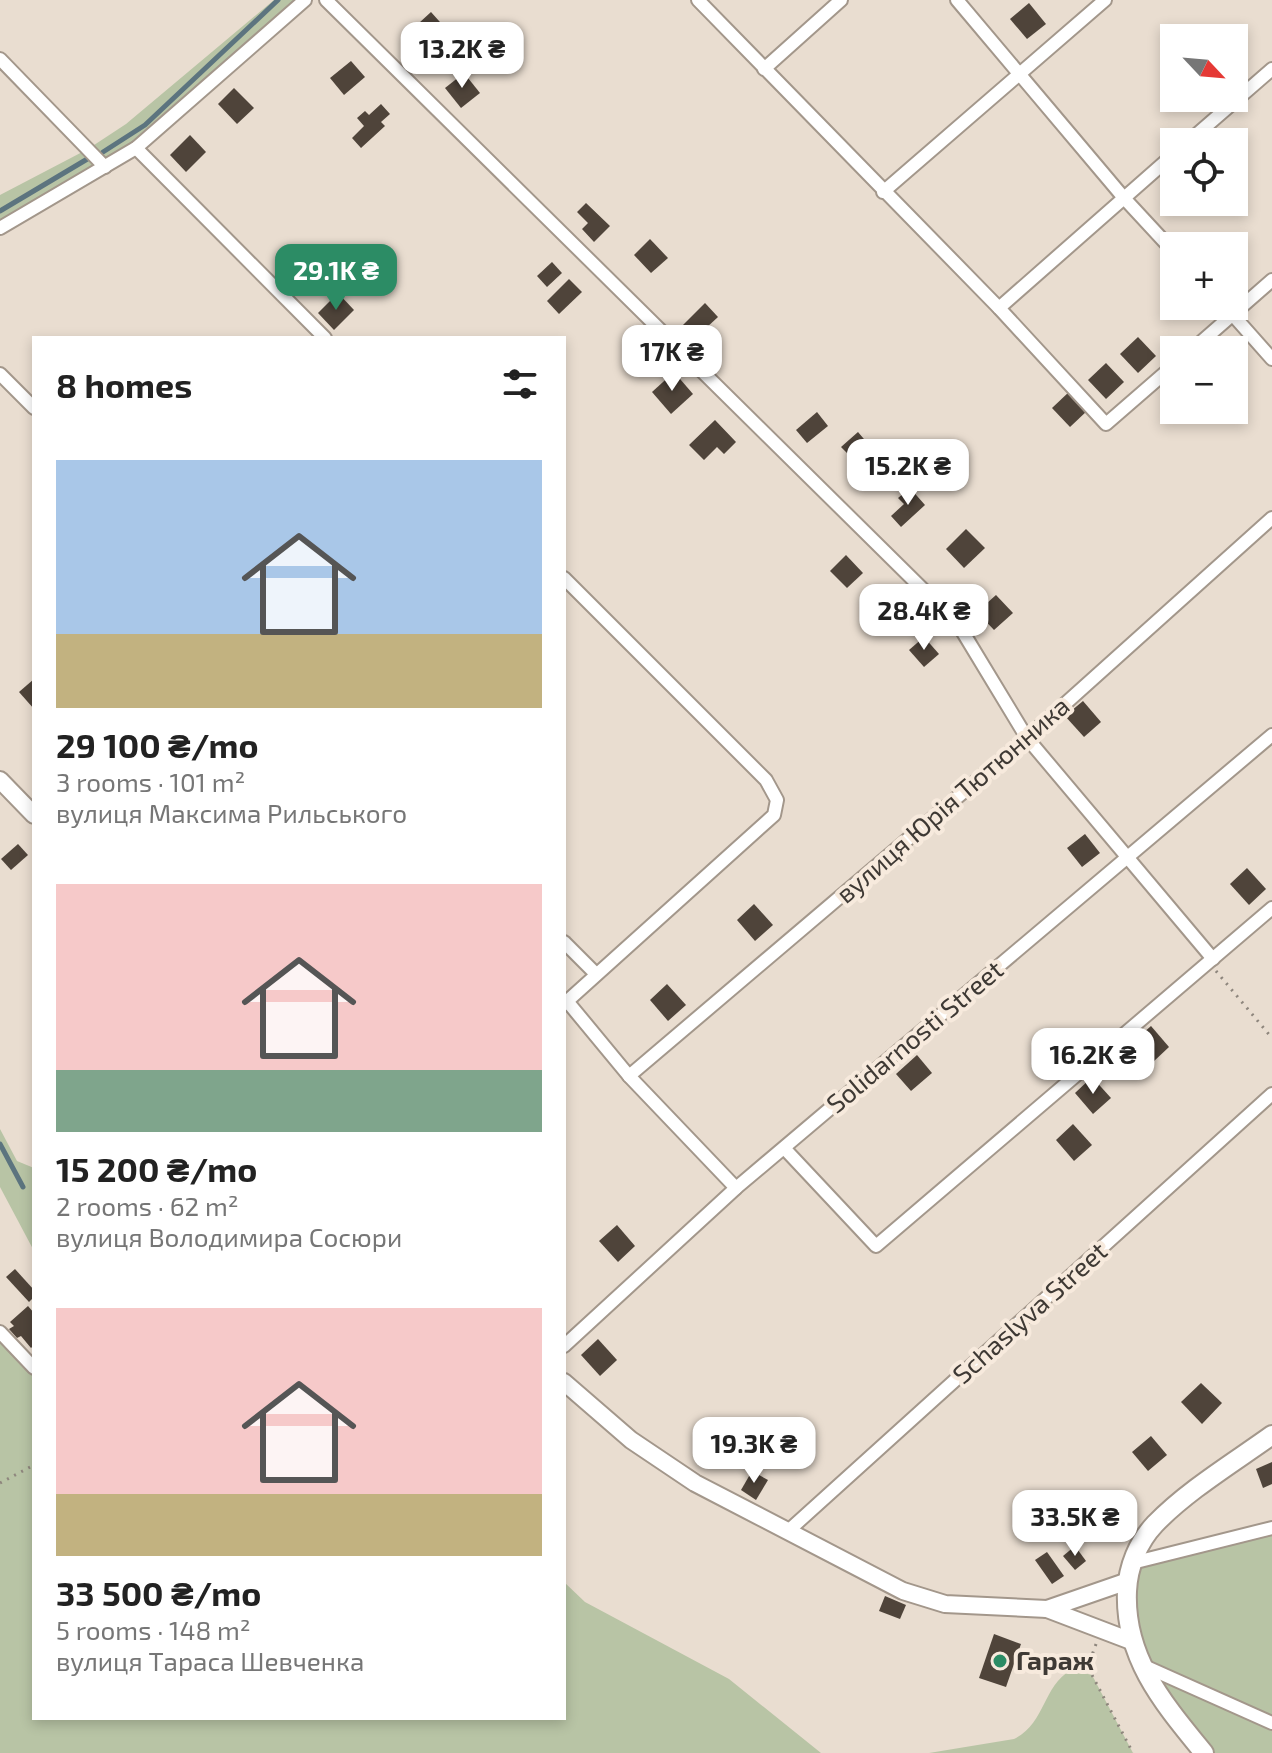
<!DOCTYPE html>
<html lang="en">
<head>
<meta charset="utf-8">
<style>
	body { margin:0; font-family:"Exo 2",sans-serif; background:#f2f2f2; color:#222; height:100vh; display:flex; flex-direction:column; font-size:30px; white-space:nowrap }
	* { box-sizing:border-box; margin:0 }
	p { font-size:26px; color:#767676 }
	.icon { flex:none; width:44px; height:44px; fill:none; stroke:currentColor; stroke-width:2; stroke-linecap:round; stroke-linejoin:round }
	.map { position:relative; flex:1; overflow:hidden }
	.panel { position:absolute; left:32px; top:336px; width:534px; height:1384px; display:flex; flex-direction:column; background:#fff; border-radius:0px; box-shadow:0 4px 12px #0003 }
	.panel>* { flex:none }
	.needle { width:52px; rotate:116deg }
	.tools { position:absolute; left:1160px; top:24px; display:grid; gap:16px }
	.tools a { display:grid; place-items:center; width:88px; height:88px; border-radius:0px; background:#fff; box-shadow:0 4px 12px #0003; font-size:40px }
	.price { position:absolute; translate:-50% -68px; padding:0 18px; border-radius:16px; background:#fff; color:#222; font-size:26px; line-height:52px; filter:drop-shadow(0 2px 4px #0008) }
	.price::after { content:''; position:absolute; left:50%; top:48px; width:24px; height:18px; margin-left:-12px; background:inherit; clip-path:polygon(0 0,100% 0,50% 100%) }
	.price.selected { background:#2c8c65; color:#fff }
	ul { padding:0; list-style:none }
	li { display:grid; align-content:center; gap:16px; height:424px; padding:0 24px }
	li span { display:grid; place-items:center; height:248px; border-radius:0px; color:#555 }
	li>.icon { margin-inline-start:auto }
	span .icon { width:144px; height:144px; fill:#fffc; stroke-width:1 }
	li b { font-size:34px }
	h2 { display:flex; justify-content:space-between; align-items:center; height:96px; padding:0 24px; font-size:34px }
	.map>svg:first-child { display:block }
	.green { fill:#b8c4a5 }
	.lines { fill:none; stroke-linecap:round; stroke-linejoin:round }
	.stream { stroke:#5c747f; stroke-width:5 }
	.building { fill:#4f443a }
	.minor-casing { stroke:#a3978b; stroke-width:16 }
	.tertiary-casing { stroke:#a3978b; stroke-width:20 }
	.secondary-casing { stroke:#a3978b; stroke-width:22 }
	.path { stroke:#8e867d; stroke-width:3; stroke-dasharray:2 6; stroke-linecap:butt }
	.minor { stroke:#fff; stroke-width:12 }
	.tertiary { stroke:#fff; stroke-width:16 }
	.secondary { stroke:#fff; stroke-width:18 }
	.poi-dot { fill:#2c8c65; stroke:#f7eadd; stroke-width:3 }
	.labels { text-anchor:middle; stroke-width:8; stroke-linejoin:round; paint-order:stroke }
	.street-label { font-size:26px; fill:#3e3934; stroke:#f7eadd }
	.poi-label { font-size:26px; font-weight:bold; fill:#3e3934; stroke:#f7eadd; text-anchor:start }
</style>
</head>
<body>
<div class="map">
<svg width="1272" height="1753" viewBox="0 0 1272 1753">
	<rect width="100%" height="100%" fill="#e9ddd0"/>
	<g class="green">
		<path d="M274,0H305L136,148L0,228V195L88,149L126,124Z"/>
		<path d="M0,1129L17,1161L34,1168V1251L0,1187Z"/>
		<path d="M0,1332L34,1368V1718H564V1582L585,1602L729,1679L821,1753H0Z"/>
		<path d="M1272,1528V1753H1204L1131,1641L1132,1563Z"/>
		<path d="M1071,1670L1092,1675L1133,1753H929L1014,1739C1046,1723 1042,1687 1071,1670Z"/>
	</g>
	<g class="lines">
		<g class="stream">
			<path d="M103,152L145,125L278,0"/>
			<path d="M0,211L89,158"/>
			<path d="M0,1144L23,1187"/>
		</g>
	</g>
	<g class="building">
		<path d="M1029,3L1046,24L1027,39L1010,19Z"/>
		<path d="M431,12L456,40L423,71L404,51L426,31L419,23Z"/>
		<path d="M351,61L365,77L344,95L330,78Z"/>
		<path d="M464,73L480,93L461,108L445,88Z"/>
		<path d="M234,88L254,108L237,124L218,104Z"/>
		<path d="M381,104L390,114L381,122L385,126L361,148L352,138L364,126L357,118L365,111L369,115Z"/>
		<path d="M190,135L206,152L186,172L170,155Z"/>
		<path d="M586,203L610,226L594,242L582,229L588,223L577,212Z"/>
		<path d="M650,239L668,258L651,273L634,255Z"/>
		<path d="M552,262L562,273L547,287L537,276Z"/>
		<path d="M569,279L582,292L559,314L547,301Z"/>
		<path d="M338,293L354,310L334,330L318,313Z"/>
		<path d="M705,303L718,317L692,341L680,328Z"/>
		<path d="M1138,337L1156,356L1138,373L1120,354Z"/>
		<path d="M1106,363L1124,382L1106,399L1088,380Z"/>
		<path d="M674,372L693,394L671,414L652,392Z"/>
		<path d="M1070,391L1088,410L1070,427L1052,408Z"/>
		<path d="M817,412L828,426L807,443L796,430Z"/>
		<path d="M715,420L736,442L724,454L717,447L704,460L689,445Z"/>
		<path d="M858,432L869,445L866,448L877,460L861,475L851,465L853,459L841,447Z"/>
		<path d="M910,488L925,505L901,527L891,516L904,504L898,498Z"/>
		<path d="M966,529L985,548L964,568L946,549Z"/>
		<path d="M846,555L863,573L847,588L830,571Z"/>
		<path d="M885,591L907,615L885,635L863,611Z"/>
		<path d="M996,595L1013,613L994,630L977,612Z"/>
		<path d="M924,637L939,654L924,667L909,650Z"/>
		<path d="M34,679V709L19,692Z"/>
		<path d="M1083,701L1101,722L1084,737L1065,716Z"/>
		<path d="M1085,834L1100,853L1082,867L1067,848Z"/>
		<path d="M18,844L28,855L11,870L1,859Z"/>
		<path d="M1247,868L1266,889L1249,905L1230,884Z"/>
		<path d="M754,904L773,925L755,941L737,920Z"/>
		<path d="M667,984L686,1005L668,1021L650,1000Z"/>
		<path d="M1151,1026L1169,1047L1152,1063L1133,1042Z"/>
		<path d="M917,1055L932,1073L911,1091L896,1074Z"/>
		<path d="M1092,1077L1111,1098L1093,1114L1075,1093Z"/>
		<path d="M1073,1124L1092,1145L1074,1161L1056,1140Z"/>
		<path d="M617,1225L635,1246L618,1262L599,1241Z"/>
		<path d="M15,1269L34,1290V1297L29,1302L6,1277Z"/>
		<path d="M28,1306L34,1313V1345L31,1348L21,1336L17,1338L9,1329L14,1326L10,1322Z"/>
		<path d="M598,1339L617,1360L600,1376L581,1355Z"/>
		<path d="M1201,1383L1222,1403L1202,1424L1181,1402Z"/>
		<path d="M1151,1436L1167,1455L1148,1471L1132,1452Z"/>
		<path d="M1272,1462V1484L1263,1488L1256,1469Z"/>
		<path d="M752,1471L768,1480L756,1500L741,1490Z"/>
		<path d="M1075,1546L1086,1561L1075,1570L1063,1556Z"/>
		<path d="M1047,1552L1064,1576L1052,1584L1035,1560Z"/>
		<path d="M885,1596L906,1605L900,1619L879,1611Z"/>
		<path d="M994,1634L1021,1644L1006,1687L979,1678Z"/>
	</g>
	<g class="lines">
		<g class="minor-casing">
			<g id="minor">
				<path d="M326,0L958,624L1027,738L1213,959"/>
				<path d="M698,0L999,308L1106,424L1174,365"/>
				<path d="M957,0L1124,198L1174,252"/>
				<path d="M0,59L105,167"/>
				<path d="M764,69L841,0"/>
				<path d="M1188,142L1272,69"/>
				<path d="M136,148L325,338"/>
				<path d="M883,192L1105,0"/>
				<path d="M0,228L136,148L305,0"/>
				<path d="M1225,306L1272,359"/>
				<path d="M999,308L1174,154"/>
				<path d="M1192,350L1272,280"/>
				<path d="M0,374L34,408"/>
				<path d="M564,578L766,780L777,800L774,815L564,1004"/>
				<path d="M564,942L596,974"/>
				<path d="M567,1001L629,1076L736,1188"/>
				<path d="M629,1076L1027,738L1272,518"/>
				<path d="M784,1148L876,1246L1272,908"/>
				<path d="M0,1332L34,1368"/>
				<path d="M564,1346L736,1188L1272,735"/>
				<path d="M787,1532L1272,1094"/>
				<path d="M1132,1563L1272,1528"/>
				<path d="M1142,1665L1272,1723"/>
			</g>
		</g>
		<g class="tertiary-casing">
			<g id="tertiary">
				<path d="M0,780L34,815"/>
				<path d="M564,1382L631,1440L695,1483L903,1591L945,1604L1047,1609L1131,1641"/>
				<path d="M1047,1609L1128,1581"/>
			</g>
		</g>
		<g class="secondary-casing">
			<path id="secondary" d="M1204,1753C1164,1704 1124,1658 1127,1591C1128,1567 1138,1542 1155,1524C1188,1490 1233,1463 1272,1435"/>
		</g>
		<g class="path">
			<path d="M1216,971L1272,1038"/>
			<path d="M0,1483L34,1465"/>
			<path d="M1096,1644L1091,1658L1092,1675L1133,1753"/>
		</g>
		<use href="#minor" class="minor"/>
		<use href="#tertiary" class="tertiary"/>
		<use href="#secondary" class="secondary"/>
	</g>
	<circle class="poi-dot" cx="1000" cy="1661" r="8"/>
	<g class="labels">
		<g class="street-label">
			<text transform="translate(953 800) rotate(-41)" y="9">вулиця Юрія Тютюнника</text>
			<text transform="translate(915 1037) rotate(-40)" y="9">Solidarnosti Street</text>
			<text transform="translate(1030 1313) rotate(-42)" y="9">Schaslyva Street</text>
		</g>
		<g class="poi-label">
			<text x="1016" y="1670">Гараж</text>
		</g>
	</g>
</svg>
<div class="tools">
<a><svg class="needle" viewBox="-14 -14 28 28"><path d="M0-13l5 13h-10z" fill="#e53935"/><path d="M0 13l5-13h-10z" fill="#767676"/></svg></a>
<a><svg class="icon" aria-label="locate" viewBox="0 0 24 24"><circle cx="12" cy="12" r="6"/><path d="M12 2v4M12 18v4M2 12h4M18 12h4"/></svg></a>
<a>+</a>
<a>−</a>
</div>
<b class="price" style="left:462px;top:90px">13.2K ₴</b>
<b class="price selected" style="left:336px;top:312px">29.1K ₴</b>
<b class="price" style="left:672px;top:393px">17K ₴</b>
<b class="price" style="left:908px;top:507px">15.2K ₴</b>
<b class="price" style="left:924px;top:652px">28.4K ₴</b>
<b class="price" style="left:1093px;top:1096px">16.2K ₴</b>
<b class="price" style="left:754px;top:1485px">19.3K ₴</b>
<b class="price" style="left:1075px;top:1558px">33.5K ₴</b>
<section class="panel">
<h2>8 homes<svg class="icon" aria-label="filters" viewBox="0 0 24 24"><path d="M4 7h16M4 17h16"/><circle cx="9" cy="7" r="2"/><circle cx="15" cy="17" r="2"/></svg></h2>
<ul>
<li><span style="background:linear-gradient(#a9c7e8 70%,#c2b280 0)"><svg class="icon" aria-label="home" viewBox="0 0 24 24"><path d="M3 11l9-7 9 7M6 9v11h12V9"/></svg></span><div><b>29 100 ₴/mo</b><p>3 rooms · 101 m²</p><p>вулиця Максима Рильського</p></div></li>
<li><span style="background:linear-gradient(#f6c9c9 75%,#7fa58c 0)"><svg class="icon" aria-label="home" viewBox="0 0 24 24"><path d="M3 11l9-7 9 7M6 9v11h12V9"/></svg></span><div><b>15 200 ₴/mo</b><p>2 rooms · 62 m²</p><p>вулиця Володимира Сосюри</p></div></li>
<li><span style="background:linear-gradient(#f6c9c9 75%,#c2b280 0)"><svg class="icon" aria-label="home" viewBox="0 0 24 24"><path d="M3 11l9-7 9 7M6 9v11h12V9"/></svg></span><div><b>33 500 ₴/mo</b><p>5 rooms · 148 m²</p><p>вулиця Тараса Шевченка</p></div></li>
</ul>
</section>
</div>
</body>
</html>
